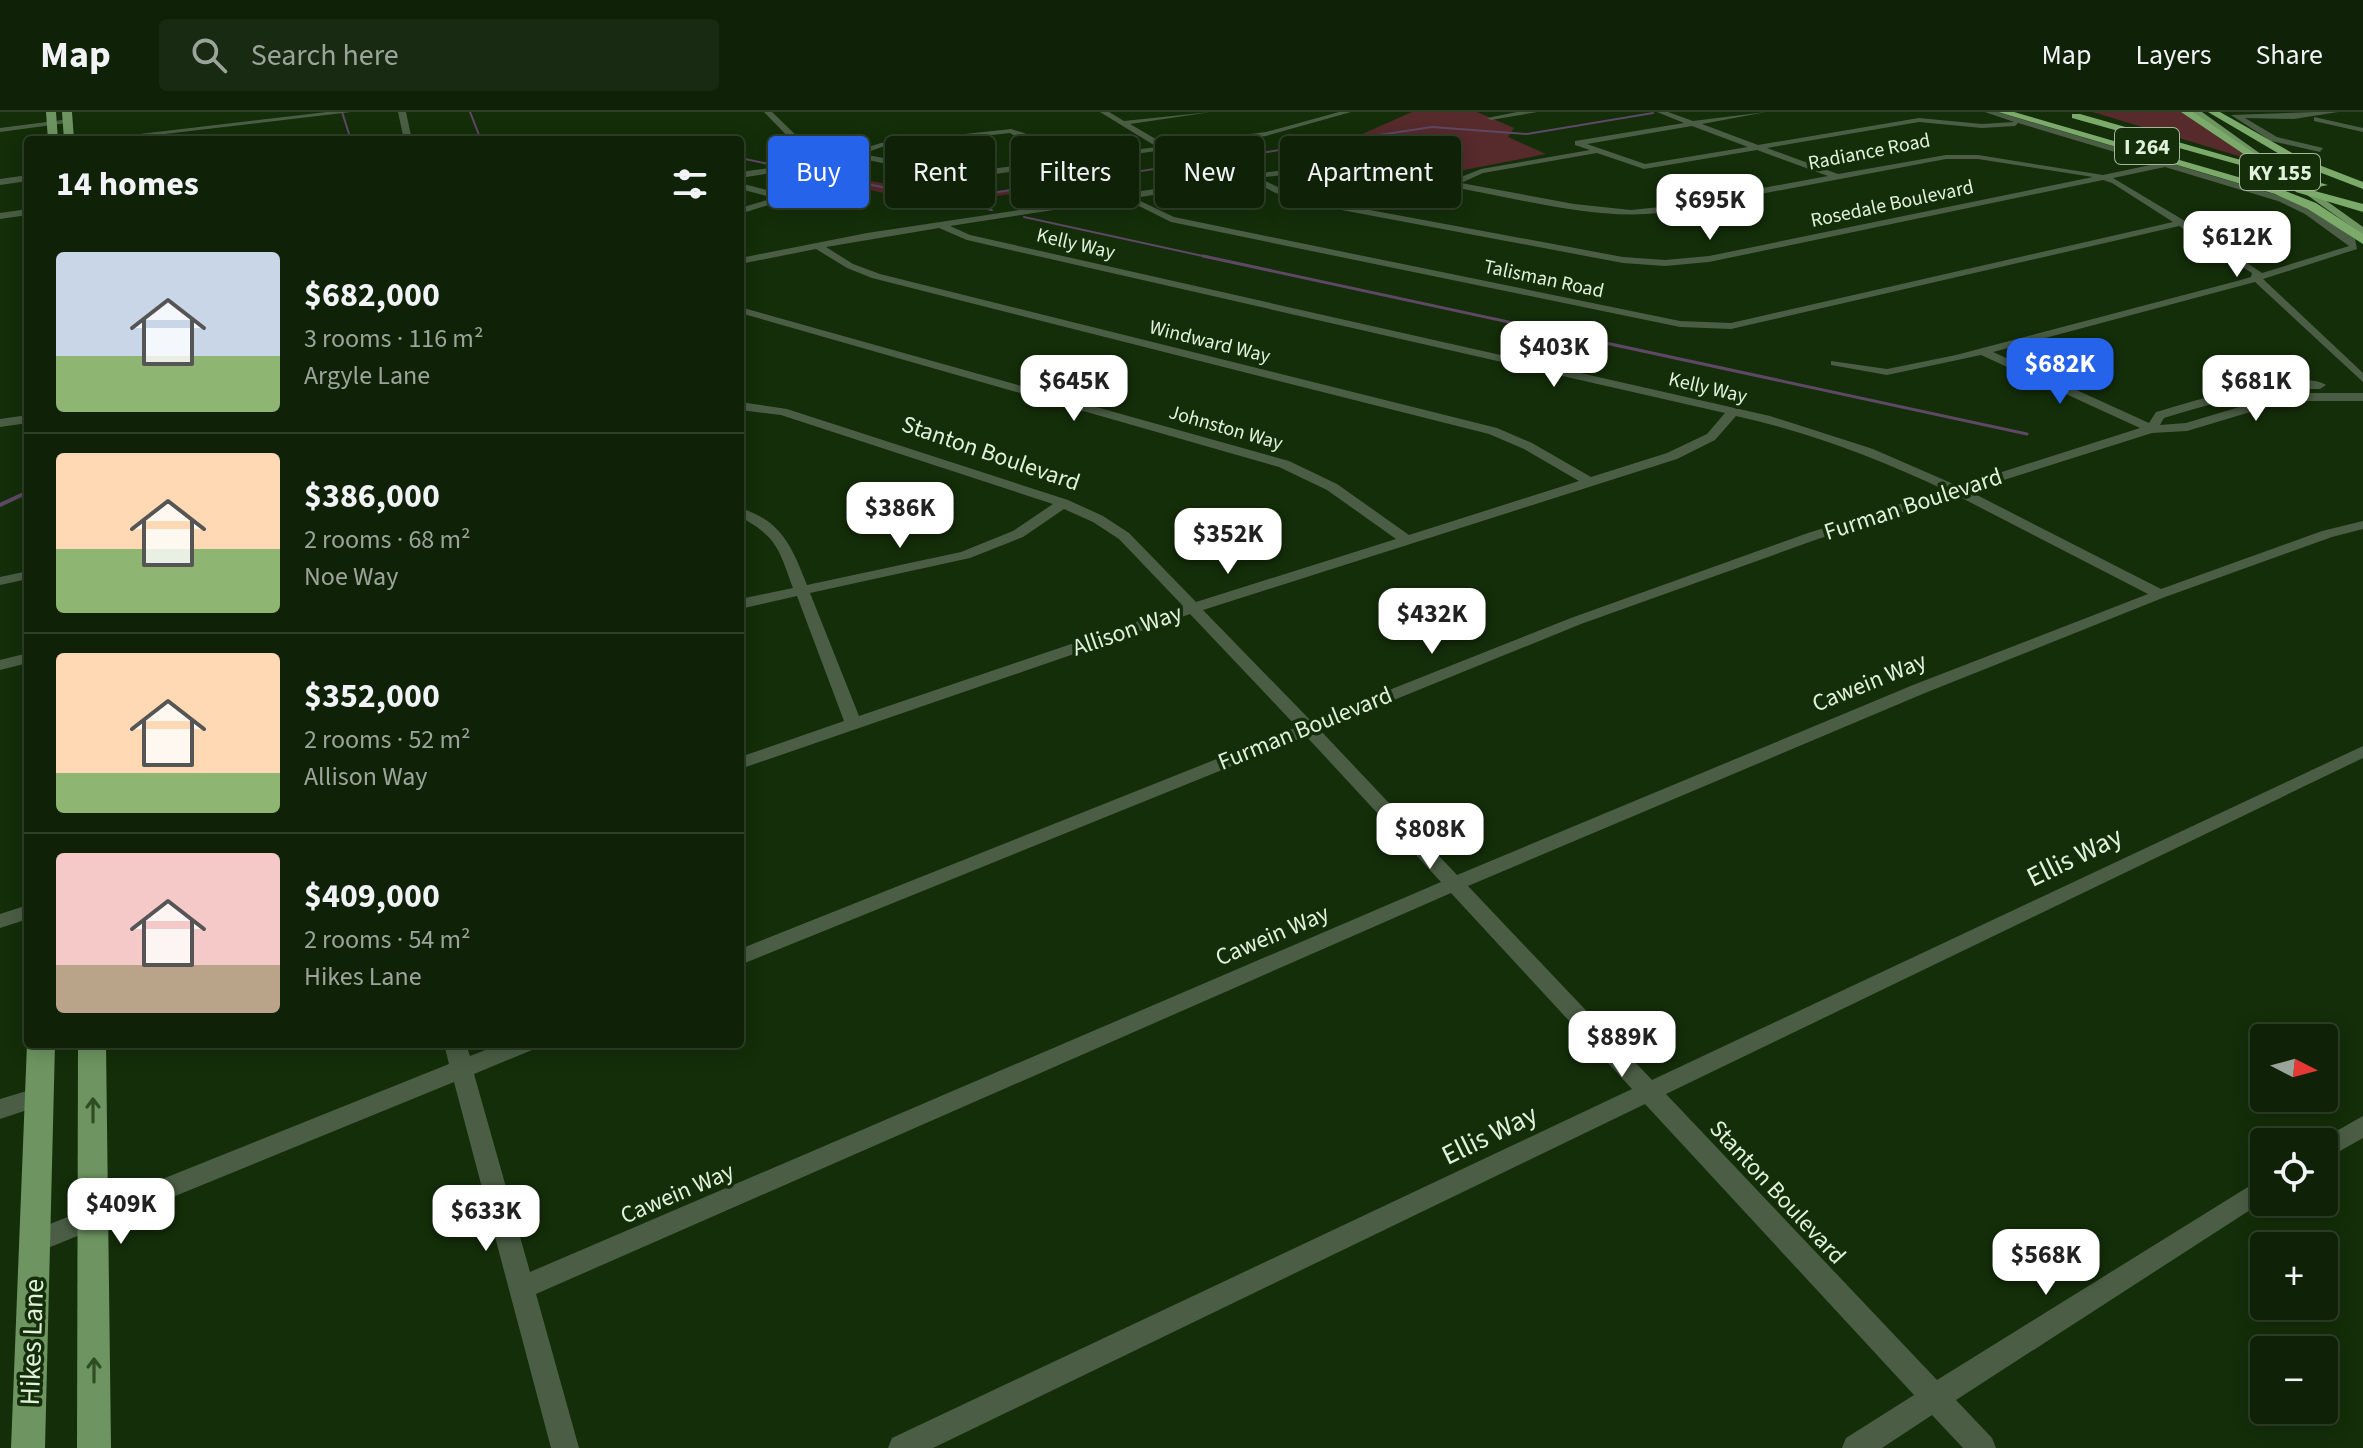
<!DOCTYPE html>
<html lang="en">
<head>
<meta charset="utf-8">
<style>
	body { margin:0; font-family:"Source Sans 3",sans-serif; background:#182a11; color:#f1f3f6; height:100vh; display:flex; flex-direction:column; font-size:30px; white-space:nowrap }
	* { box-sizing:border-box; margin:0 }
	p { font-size:26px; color:#9ba49b }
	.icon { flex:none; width:44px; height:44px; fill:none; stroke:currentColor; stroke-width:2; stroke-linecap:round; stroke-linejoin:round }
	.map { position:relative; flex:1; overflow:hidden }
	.details { position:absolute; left:24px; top:24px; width:720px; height:912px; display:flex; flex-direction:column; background:#0f2207; border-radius:8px; box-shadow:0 4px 20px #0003,0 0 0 2px #2f3f28 }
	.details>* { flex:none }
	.guide { position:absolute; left:768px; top:24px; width:760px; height:72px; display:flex; gap:16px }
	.needle { width:52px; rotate:96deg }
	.tools { position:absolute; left:2250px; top:912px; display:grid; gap:16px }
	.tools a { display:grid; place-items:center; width:88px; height:88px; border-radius:8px; background:#0f2207; box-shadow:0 4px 20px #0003,0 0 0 2px #2f3f28; font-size:40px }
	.price { position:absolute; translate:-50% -68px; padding:0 18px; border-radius:16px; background:#fff; color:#222; font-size:26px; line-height:52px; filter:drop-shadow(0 2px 4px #0008) }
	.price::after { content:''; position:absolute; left:50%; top:48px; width:24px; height:18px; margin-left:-12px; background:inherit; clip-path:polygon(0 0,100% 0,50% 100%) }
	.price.active { background:#2563eb; color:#fff }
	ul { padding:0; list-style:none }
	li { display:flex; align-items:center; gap:24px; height:200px; padding:0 32px }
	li+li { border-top:2px solid #2f3f28 }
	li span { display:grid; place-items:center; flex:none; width:224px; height:160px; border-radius:8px; color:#555 }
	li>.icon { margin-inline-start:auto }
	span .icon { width:96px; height:96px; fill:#fffc; stroke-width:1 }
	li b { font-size:34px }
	h2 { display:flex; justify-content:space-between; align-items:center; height:96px; padding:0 32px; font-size:34px }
	.pill { padding:0 28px; border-radius:8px; background:#0f2207; box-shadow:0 4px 20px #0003,0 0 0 2px #2f3f28; font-size:28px; line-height:72px }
	.pill.active { background:#2563eb; color:#fff }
	header { display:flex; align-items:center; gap:48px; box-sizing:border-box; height:112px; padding:0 40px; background:#0f2207; border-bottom:2px solid #2f3f28 }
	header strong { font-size:38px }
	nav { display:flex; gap:44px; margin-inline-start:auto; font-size:28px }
	.search { width:560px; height:72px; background:#182a11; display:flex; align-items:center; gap:20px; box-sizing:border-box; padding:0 28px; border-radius:8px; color:#9ba49b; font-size:30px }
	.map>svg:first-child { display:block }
	.green { fill:#572a2c }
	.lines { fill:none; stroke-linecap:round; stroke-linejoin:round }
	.stream-far2 { stroke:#5f4865; stroke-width:2 }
	.stream-far1 { stroke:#5f4865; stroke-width:3 }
	.stream { stroke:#5f4865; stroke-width:4 }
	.minor { fill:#4b5e45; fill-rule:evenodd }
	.major { fill:#6e9561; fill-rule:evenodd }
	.highway { fill:#7baa6b; fill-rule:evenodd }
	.oneway { stroke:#2f4d23 }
	.labels { text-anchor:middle; stroke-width:7; stroke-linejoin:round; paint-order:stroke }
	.far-street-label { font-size:20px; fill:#e1f1db; stroke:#142e09 }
	.shield { fill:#142e09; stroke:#a4b69c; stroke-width:2 }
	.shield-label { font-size:22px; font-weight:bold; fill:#e1f1db }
	.street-label { font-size:24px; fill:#e1f1db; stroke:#142e09 }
	.near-street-label { font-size:28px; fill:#e1f1db; stroke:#142e09 }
</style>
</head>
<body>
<header>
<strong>Map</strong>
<div class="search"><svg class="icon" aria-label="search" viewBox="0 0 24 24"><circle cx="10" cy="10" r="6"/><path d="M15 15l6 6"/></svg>Search here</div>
<nav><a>Map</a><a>Layers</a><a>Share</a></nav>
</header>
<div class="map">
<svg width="2363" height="1336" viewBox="0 0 2363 1336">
	<rect width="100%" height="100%" fill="#142e09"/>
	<g class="green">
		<path d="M1412,0H1477L1514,16L1508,25L1546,42L1464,58L1342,31Z"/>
		<path d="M2092,0H2182L2252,48L2096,1Z"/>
		<path d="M809,56L953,86L1086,65L1093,69L940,93L786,60Z"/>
	</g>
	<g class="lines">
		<g class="stream-far2">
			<path d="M342,0L351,28"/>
			<path d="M470,0L481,28"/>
			<path d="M740,46L778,54"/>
			<path d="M794,57L945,88L1090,66"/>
			<path d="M1108,64L1432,15L1527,22L1653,1"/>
			<path d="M950,90L992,98"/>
			<path d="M1024,105L1212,146"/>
		</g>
		<path class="stream-far1" d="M1203,144L2027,322"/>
		<path class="stream" d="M0,393L28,380"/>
		<g class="minor">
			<path d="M327,0H351L114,28H89Z"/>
			<path d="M398,0H406L412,28H404Z"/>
			<path d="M764,0H772L800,27L852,40L881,31L1011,17L1024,21L1063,47L1157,35L1100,0H1109L1124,9L1211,0L1130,12L1166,33L1266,20L1339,0H1351L1266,24L1069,51L1097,61L1128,81L1303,55L1363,56L1451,69L1481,57L1590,38L1575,33V29L1684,11L1657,0H1668L1693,9L1766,0L1702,12L1758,33L1919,6L1982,12L2014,10L1985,0H1997L2284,85L2311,98L2355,127L2357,137L2263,167L2363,261V270L2255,170L1993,240L2149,311L2156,300C2188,291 2299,255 2326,273L2320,277C2266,276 2216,290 2164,306L2160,313L2186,311L2286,281H2363V289H2287L2187,319L2152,321L1969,379L2161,477L2322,419L2363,409V417L2332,425L2165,485L1925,581L1468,774L1652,968L2363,634V646L1666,982L1937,1268L2264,1065V1089L1956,1288L1992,1326L1996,1336H1963L1932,1303L1882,1336H1842L1846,1326L1914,1283L1645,992L933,1336H888L892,1326L1632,977L1451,781L536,1182L579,1336H551L454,970L43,1138L34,1141L25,1138L21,1130L25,1122L449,952L444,932H466L470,944L501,932H535L532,938L474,962L530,1160L1441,770L1306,624L740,853V837L1297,615L1190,502L740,657V645L844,609L797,484L740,497V487L793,476C779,438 778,425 740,405V396C782,409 792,435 807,473L961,440L1013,419L1053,392L781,303L740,298V290L787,297L1068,388L1103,404L1129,421L1196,490L1396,427L1327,378L1279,355L740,201V195L1289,349L1337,372L1409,423L1579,369L1524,337L1489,322L872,166L847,156L816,137L740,152V146L867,121L1118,83L1091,65L1060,53L974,65L948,64L852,45L823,53L740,66V60L822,49L842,43L794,31ZM1919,10L1982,16L2015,14L2018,11L2155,52L2103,63L1978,43H1946L1838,62L1767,36ZM1692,14L1748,35L1645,52L1587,32ZM1010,21L1054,49L974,59L948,58L862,42L882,35ZM1757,38L1828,64L1660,95L1631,98L1574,92L1461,71L1483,61L1597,41L1644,57ZM1946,47H1978L2093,65L1709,144L1665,148L1623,145L1316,88L1284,78L1259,66C1341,54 1411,66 1489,82C1545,93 1603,107 1660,101ZM2165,55L2278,89L2305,102L2349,134L2262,161L2185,109L2113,66ZM1249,68L1278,82L1315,93L1623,151L1665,154L1709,150L2103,68L2112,71L2173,110L1731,211L1680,209L1174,105L1134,86ZM1125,87L1171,110L1680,215L1731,217L2179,114L2252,161L2251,165L2237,169L1956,243L1887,257L1831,249V253L1887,263L1981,243L2140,316L1958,374L1873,337L1770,304L970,123L950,114ZM939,116L967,128L1725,301L1707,322L1667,341L1591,365L1532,331L1497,316L880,162L853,152L826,135ZM1736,304C1808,320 1877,346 1945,378L1808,421L1571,506L1311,609L1203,498L1677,347L1715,328ZM1956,383L2148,482L1913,573L1457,763L1320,618L1581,512L1818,427ZM1064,397L1093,410L1119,427L1183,494L859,604L810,481L970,446L1023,425Z"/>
			<path d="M1517,0H1537L1491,8L1487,6Z"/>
			<path d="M2316,0H2338L2294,7L2245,6L2277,25L2323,36L2320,40L2271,29L2231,3Z"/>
			<path d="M2314,5L2363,16V20L2314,9Z"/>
			<path d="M70,7L67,11L0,20V16Z"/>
			<path d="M325,24L328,28H300Z"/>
			<path d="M28,63V69L0,73V67Z"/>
			<path d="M740,71L793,85L837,86L841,89L837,92L784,88L740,102V96L774,86L740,77Z"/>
			<path d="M28,97V103L0,107V101Z"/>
			<path d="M28,303V311L0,315V307Z"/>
			<path d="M28,459V467L0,473V465Z"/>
			<path d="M28,541V551L0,558V548Z"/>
			<path d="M28,793V807L0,816V802Z"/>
			<path d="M40,975L48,977L52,984L48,991L0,1007V987Z"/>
			<path d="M2363,1004V1026L2324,1048V1030H2317Z"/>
		</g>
		<g class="major">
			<path d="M46,0H56L58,28H48Z"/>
			<path d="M62,0H72L74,28H64Z"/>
			<path d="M2191,0H2202L2363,115V123Z"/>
			<path d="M27,932H55L45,1336H11Z"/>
			<path d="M78,932H106L111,1336H77Z"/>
		</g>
		<g class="highway">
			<path d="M1998,0H2014L2283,78L2316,91L2363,122V132L2308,97L2275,82Z"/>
			<path d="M2181,0H2193L2263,47L2254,49Z"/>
			<path d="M2208,0H2220L2301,46L2363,70V77L2293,50Z"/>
			<path d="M2072,2H2080L2328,73L2318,75L2072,6Z"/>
			<path d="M2300,75L2363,92V100L2296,80L2294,78Z"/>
		</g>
	</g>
	<defs><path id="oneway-shaft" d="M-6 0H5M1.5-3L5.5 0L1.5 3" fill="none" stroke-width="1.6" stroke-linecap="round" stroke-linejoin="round" transform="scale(2)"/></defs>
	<g class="oneway">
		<use href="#oneway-shaft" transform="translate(93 998) rotate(-90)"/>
		<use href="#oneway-shaft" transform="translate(94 1258) rotate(-90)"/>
	</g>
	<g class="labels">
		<g class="far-street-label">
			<text transform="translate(1869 39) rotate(-11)" y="7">Radiance Road</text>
			<text transform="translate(1892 91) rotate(-12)" y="7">Rosedale Boulevard</text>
			<text transform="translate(1076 131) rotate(13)" y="7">Kelly Way</text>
			<text transform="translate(1544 166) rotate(12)" y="7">Talisman Road</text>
			<text transform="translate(1210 229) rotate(14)" y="7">Windward Way</text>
			<text transform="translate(1708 275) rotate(13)" y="7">Kelly Way</text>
			<text transform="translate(1226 315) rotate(16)" y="7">Johnston Way</text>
		</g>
		<g class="shield">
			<rect x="2115" y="16" width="64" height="36" rx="6"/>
			<rect x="2240" y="42" width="80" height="36" rx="6"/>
		</g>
		<g class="shield-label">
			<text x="2147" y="42">I 264</text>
			<text x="2280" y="68">KY 155</text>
		</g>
		<g class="street-label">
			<text transform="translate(991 341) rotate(19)" y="8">Stanton Boulevard</text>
			<text transform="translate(1913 392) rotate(-18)" y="8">Furman Boulevard</text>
			<text transform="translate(1127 518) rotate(-19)" y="8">Allison Way</text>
			<text transform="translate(1869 570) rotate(-22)" y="8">Cawein Way</text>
			<text transform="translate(1305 616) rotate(-22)" y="8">Furman Boulevard</text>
			<text transform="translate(1272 823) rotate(-23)" y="8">Cawein Way</text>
			<text transform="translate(1778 1080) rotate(47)" y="8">Stanton Boulevard</text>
			<text transform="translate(677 1081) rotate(-23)" y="8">Cawein Way</text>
		</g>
		<g class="near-street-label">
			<text transform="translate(2074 744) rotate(-26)" y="10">Ellis Way</text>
			<text transform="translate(1489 1022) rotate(-26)" y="10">Ellis Way</text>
			<text transform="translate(31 1230) rotate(-88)" y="10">Hikes Lane</text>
		</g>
	</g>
</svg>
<div class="tools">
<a><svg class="needle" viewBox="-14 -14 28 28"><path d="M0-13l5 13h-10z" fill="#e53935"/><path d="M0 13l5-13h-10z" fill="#9ba49b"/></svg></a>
<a><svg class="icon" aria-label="locate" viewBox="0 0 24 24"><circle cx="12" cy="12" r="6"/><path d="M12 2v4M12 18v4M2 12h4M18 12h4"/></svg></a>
<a>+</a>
<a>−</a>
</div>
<b class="price" style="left:1710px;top:130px">$695K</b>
<b class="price" style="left:2237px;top:167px">$612K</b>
<b class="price" style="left:1554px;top:277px">$403K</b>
<b class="price active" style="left:2060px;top:294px">$682K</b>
<b class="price" style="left:1074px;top:311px">$645K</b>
<b class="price" style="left:2256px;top:311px">$681K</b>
<b class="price" style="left:900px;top:438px">$386K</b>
<b class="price" style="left:1228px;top:464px">$352K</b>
<b class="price" style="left:1432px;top:544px">$432K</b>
<b class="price" style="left:1430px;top:759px">$808K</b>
<b class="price" style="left:1622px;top:967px">$889K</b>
<b class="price" style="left:121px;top:1134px">$409K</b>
<b class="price" style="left:486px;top:1141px">$633K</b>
<b class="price" style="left:2046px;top:1185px">$568K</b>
<div class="guide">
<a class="pill active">Buy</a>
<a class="pill">Rent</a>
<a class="pill">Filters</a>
<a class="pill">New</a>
<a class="pill">Apartment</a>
</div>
<section class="details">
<h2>14 homes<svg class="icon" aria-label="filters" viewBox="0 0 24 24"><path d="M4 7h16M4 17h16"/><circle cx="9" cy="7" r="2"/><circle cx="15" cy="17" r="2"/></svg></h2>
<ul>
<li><span style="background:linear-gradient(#c9d6e8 65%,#8fb573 0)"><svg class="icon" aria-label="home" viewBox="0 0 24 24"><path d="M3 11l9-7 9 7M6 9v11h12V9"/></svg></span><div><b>$682,000</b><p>3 rooms · 116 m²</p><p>Argyle Lane</p></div></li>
<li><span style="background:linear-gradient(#ffd9b3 60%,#8fb573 0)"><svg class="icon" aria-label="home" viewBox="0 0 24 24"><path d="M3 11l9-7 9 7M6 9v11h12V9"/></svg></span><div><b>$386,000</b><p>2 rooms · 68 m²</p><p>Noe Way</p></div></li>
<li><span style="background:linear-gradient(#ffd9b3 75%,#8fb573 0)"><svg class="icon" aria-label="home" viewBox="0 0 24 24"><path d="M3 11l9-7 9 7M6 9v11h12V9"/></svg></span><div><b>$352,000</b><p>2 rooms · 52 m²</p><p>Allison Way</p></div></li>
<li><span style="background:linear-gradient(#f6c9c9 70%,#b9a48a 0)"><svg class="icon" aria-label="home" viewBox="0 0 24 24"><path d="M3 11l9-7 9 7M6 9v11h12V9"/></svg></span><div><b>$409,000</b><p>2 rooms · 54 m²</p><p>Hikes Lane</p></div></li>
</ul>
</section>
</div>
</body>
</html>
